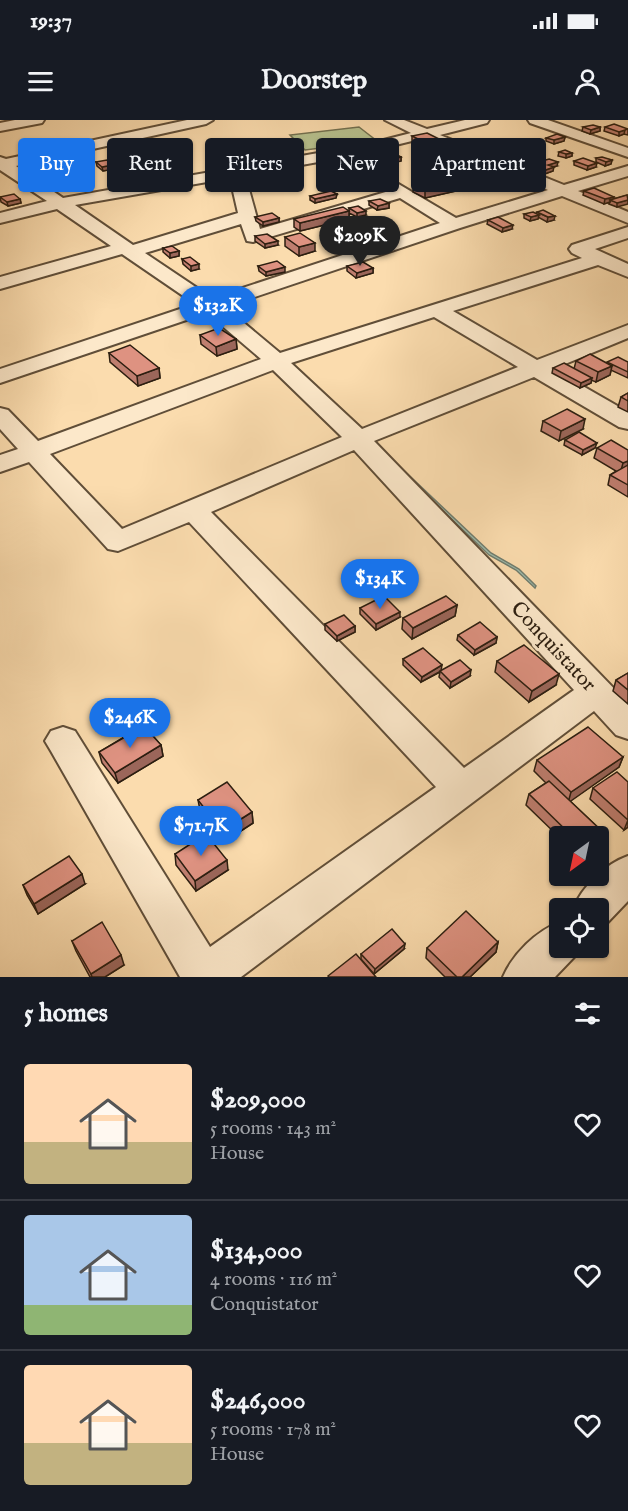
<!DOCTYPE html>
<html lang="en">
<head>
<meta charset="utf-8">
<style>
	body { margin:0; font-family:"IM FELL English",serif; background:#242831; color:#f1f3f6; height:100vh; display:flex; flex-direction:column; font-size:22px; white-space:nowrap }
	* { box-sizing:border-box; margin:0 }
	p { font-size:20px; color:#9ea1a6 }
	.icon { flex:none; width:33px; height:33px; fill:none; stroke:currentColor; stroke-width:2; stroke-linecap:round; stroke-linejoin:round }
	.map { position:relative; height:857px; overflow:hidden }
	.panel { display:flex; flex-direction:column; background:#171b24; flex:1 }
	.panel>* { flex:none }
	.guide { position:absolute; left:18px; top:18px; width:592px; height:54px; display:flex; gap:12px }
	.needle { width:39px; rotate:213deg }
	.fabs { position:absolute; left:549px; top:706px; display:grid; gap:12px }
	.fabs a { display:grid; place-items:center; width:60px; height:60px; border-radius:6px; background:#171b24; box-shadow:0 2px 4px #0004; font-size:30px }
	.price { position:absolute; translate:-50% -51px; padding:0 14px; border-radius:21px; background:#1a73e8; color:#fff; font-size:20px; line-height:39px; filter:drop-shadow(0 2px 3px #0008) }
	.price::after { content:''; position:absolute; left:50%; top:36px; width:18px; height:14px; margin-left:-9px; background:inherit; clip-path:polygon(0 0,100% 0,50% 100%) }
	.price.active { background:#222; color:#fff }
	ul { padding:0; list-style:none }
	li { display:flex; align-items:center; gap:18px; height:150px; padding:0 24px }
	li+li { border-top:2px solid #363941 }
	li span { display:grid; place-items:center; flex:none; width:168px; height:120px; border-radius:6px; color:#555 }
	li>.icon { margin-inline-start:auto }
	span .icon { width:72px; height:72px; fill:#fffc; stroke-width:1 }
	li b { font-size:26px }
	h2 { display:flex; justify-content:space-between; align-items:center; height:72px; padding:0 24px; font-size:26px }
	.chip { padding:0 21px; border-radius:6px; background:#171b24; box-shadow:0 2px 4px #0004; font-size:21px; line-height:54px }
	.chip.active { background:#1a73e8; color:#fff }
	.status { display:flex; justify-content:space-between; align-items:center; height:42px; padding:0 30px; background:#171b24; direction:ltr }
	.status svg { height:16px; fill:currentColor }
	header { display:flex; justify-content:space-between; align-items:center; height:78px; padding:0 24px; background:#171b24; font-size:27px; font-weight:700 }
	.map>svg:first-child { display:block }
	.green { fill:#b8c28f; stroke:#727050; stroke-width:1.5 }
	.water { fill:#9fbcac; stroke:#717d6e; stroke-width:1.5 }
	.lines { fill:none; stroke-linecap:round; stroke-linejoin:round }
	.minor-casing { stroke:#604e38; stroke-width:4 }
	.minor { fill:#fce8ca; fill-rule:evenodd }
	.wall { fill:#bf7e6f; stroke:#2c1e10; stroke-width:1.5 }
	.shaded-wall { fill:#9b665a; stroke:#2c1e10; stroke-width:1.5 }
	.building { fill:#de9281; stroke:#2c1e10; stroke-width:1.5 }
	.labels { text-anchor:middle; stroke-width:6; stroke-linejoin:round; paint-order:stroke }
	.street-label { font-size:21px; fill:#2c1e10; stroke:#fce8ca }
</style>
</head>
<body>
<div class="status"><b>19:37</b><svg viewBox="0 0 49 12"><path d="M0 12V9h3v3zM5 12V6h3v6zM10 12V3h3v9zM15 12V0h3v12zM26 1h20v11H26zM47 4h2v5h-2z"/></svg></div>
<header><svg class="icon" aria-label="menu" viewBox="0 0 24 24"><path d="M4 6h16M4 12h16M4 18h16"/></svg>Doorstep<svg class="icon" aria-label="person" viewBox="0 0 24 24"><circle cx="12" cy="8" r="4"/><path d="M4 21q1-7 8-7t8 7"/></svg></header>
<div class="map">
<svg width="628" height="857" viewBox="0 0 628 857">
	<rect width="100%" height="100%" fill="#fbdcae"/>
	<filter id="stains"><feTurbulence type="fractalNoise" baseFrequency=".00333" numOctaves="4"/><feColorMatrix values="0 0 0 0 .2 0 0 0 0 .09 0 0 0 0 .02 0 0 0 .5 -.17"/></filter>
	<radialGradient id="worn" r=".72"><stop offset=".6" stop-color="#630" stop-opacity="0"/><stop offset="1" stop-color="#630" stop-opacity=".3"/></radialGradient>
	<path class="green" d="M359,7L377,21L305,30L290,15Z"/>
	<path class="water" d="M378,326L491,433L519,449L536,466L535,468L516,450L489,435L376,327Z"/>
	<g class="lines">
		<g class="minor-casing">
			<g id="minor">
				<path d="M15,0H44L42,3L0,11V3Z"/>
				<path d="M187,0H213L206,4L16,46L63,78L364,25L411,13L385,0H404L427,9L465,0H489L487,3L440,15L564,65L628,46V56L578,71L628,92V103L562,76L460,108L225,187L280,233L582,138L572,133L569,129L572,125L628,107V118L595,129L628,144V157L598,145L453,191L537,240L628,205V218L553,249L628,292V309L619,307L534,257L374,321L628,583V619L616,615L594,591L241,857H180L51,631L45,621L51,611L63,607L75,611L210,827L436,667L189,402L118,431L108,429L29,342L0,352V335L18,329L0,309V288L8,290L38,321L261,239L207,193L0,263V249L195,184L122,134L0,169V157L111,126L57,89L0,103V93L47,81L0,50V37L6,39ZM424,18L548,70L456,98L351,36ZM335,39L389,71L260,109L245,55ZM230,58L238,93L133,125L75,85ZM400,78L440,103L212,178L145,133L241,104L247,121L253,122ZM434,197L518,247L362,309L291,243ZM273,250L342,317L122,409L50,334ZM354,330L574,570L464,648L211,392Z"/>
				<path d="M528,0H548L628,28V37L530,3Z"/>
				<path d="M628,736V781L607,803L598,806V789H573C582,767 605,744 628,736Z"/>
				<path d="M560,802V828H578L575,836L555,857H503C513,834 536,811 560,802Z"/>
			</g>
		</g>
		<use href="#minor" class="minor"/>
	</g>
	<g class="wall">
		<path d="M583,7H600V11L590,14L582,11Z"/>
		<path d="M605,7L628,9V15L624,14L619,16L604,11Z"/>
		<path d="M412,16L443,21L442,28L428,31L412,24Z"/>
		<path d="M565,17L564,21L554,24L546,21V18Z"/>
		<path d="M559,32L572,33V36L566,38L558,36Z"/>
		<path d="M381,33L401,37V41L393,43L381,37Z"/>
		<path d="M596,38L612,40L611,44L605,46L596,42Z"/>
		<path d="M508,40L523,43L514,46L507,44Z"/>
		<path d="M526,40H541L540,41L557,46L553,47V51L539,56L533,54L534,50L529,48V46L525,44Z"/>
		<path d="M574,41L596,47L587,50L574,45Z"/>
		<path d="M96,42L113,45L114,49L103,51L97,46Z"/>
		<path d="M128,47L162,60L142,64L129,55Z"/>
		<path d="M414,64L456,71L425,78L413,72Z"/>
		<path d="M584,71L614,79L628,75L617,87L609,84L610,82L604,84L583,75Z"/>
		<path d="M337,74L336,78L315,83L310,80V76Z"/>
		<path d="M0,77L20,79L21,83L8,86L1,82Z"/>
		<path d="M369,81L389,83V88L377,90L369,85Z"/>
		<path d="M349,88L366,95L357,97L349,93V99L300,111L294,107V99L349,91Z"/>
		<path d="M537,92L554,100L547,102L538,97V99L530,101L524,98V94H536Z"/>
		<path d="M255,97L279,98V102L263,106L256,101Z"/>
		<path d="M488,100L512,109L502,112L487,104Z"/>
		<path d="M327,115L354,125L341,129L327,120Z"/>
		<path d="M255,116L278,125L265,128L255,121Z"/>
		<path d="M285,117L315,131L299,136L285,126Z"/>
		<path d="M163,128L179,131V136L170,138L163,132Z"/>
		<path d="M182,139L199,149L191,151L183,144Z"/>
		<path d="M258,146L285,152L266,156L259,151Z"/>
		<path d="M347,146L373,148V153L356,158L347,151Z"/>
		<path d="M200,215L236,219L237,229L217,236L201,224Z"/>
		<path d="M109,233L159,248L160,258L138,266L110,242Z"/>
		<path d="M576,241L607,243L628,242V258L611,250L610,255L596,262L591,260V263L580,268L552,253L553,248L574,249Z"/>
		<path d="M628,273V292L618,287L621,277Z"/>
		<path d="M543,301L583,309L559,321L541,311Z"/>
		<path d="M565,320L595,328L582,335L564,325Z"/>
		<path d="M597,328L628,330V377L608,365L610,355L616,351L594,338Z"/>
		<path d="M457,485L455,496L412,519L402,509L403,498Z"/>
		<path d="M360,488L400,497L376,510L360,494Z"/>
		<path d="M325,504L355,506V512L337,521L325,510Z"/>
		<path d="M458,515L497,517L496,523L474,535L457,520Z"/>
		<path d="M403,539L441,551L470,556L450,568L439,557L440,552L421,562L403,545Z"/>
		<path d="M497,541L556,565L529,582L495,552Z"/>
		<path d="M628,553V584L613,571L616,560Z"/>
		<path d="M115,598L158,601L146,608L161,625L163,636L118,663L102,643L99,632L126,616L116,604Z"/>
		<path d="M623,637L619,647L570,681L607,716L603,726L598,717H560V718L526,685L529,674L546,663L534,651L537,640Z"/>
		<path d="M628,662V707L624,710L590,679L593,668Z"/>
		<path d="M198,680L252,692L253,703L224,722L200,690Z"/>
		<path d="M175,734L228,750L196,771L176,745Z"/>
		<path d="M85,764L38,794L27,775L23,765Z"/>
		<path d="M72,821L124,845L105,857H90L76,831Z"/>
		<path d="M498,822L496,832L470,857H445L426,838L427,828Z"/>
		<path d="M404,829L374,854L361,839V834Z"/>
	</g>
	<g class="shaded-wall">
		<path d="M600,7V11L590,14L591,10Z"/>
		<path d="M625,10L624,14L619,16V12Z"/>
		<path d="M565,17L564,21L554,24V20Z"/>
		<path d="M443,21L442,28L428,31V24Z"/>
		<path d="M572,33V36L566,38V34Z"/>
		<path d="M401,37V41L393,43V39Z"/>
		<path d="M523,40V43L514,46V42Z"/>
		<path d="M612,40L611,44L605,46L606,42Z"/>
		<path d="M558,42L557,46L547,49L548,45Z"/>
		<path d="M597,43L596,47L587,50L588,46Z"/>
		<path d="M113,45L114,49L103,51L102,47Z"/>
		<path d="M554,47L553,51L539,56L540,52Z"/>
		<path d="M161,52L162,60L142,64L141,56Z"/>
		<path d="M457,63L456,71L425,78V70Z"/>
		<path d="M337,74L336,78L315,83V79Z"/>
		<path d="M614,77L613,81L610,80V82L604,84L605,79Z"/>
		<path d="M20,79L21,83L8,86L7,82Z"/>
		<path d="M628,80V84L617,87V83Z"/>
		<path d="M389,83V88L377,90L378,86Z"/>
		<path d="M349,91V99L300,111V103Z"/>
		<path d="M366,91V95L357,97V93Z"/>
		<path d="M539,95L538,99L530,101L531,97Z"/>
		<path d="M555,96L554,100L547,102L548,97Z"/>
		<path d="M279,98V102L263,106V102Z"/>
		<path d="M513,105L512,109L502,112L503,108Z"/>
		<path d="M278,121V125L265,128V124Z"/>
		<path d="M354,121V125L341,129V124Z"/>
		<path d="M315,123V131L299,136V127Z"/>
		<path d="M179,131V136L170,138V133Z"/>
		<path d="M199,144V149L191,151V146Z"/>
		<path d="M285,147V152L266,156V152Z"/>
		<path d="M373,148V153L356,158L357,153Z"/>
		<path d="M236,219L237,229L217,236L216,227Z"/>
		<path d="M612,246L610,255L596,262L598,252Z"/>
		<path d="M159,248L160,258L138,266L137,256Z"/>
		<path d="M592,258L591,263L580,268L581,263Z"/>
		<path d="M585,299L583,309L559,321L561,311Z"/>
		<path d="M597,323L595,328L582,335L583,330Z"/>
		<path d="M628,341V349L620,354L623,343Z"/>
		<path d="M457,485L455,496L412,519L413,508Z"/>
		<path d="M400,492V497L376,510V504Z"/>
		<path d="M355,506V512L337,521V516Z"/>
		<path d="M497,517L496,523L474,535L475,530Z"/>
		<path d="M442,545L441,551L421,562L422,557Z"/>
		<path d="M471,550L470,556L450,568L451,562Z"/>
		<path d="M559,554L556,565L529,582L532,571Z"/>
		<path d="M157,596L158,601L127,618L126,613Z"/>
		<path d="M161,625L163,636L118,663L115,653Z"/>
		<path d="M623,637L619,647L568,683L571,672Z"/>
		<path d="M252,692L253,703L224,722L222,711Z"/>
		<path d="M628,700V707L624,710Z"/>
		<path d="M607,716L603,726L598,730V722Z"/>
		<path d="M227,740L228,750L196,771L195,761Z"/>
		<path d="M82,754L85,764L38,794L34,784Z"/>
		<path d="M498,822L496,832L470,857H462Z"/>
		<path d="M405,824L404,829L374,854L375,849Z"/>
		<path d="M121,835L124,845L105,857H92L91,854Z"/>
	</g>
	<g class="building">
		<path d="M614,4L628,9L619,12L605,7Z"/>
		<path d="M593,5L600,7L591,10L583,7Z"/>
		<path d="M427,13L443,21L428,24L412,16Z"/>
		<path d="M557,14L565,17L554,20L546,18Z"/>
		<path d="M565,30L572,33L566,34L559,32Z"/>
		<path d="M390,31L401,37L393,39L381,33Z"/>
		<path d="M517,37L523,40L514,42L508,40Z"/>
		<path d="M602,37L612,40L606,42L596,38Z"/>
		<path d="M534,38L541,40L532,42L526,40Z"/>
		<path d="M583,38L597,43L588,46L574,41Z"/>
		<path d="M549,39L558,42L548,45L554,47L540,52L534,50L539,48L529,45Z"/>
		<path d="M107,40L113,45L102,47L96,42Z"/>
		<path d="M148,43L161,52L141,56L128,47Z"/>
		<path d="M445,57L457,63L425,70L414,64Z"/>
		<path d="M594,68L614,77L605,79L584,71Z"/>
		<path d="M331,71L337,74L315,79L310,76Z"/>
		<path d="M14,74L20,79L7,82L0,77Z"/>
		<path d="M627,75L628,80L617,83L610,80Z"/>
		<path d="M380,79L389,83L378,86L369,81Z"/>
		<path d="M358,86L366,91L357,93L349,88Z"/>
		<path d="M343,87L349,91L300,103L294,99Z"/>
		<path d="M543,90L555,96L548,97L537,92Z"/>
		<path d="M533,92L539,95L531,97L524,94Z"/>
		<path d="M272,93L279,98L263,102L255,97Z"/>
		<path d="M498,97L513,105L503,108L488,100Z"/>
		<path d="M340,112L354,121L341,124L327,115Z"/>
		<path d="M300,113L315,123L299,127L285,117Z"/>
		<path d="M267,114L278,121L265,124L255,116Z"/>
		<path d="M172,126L179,131L170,133L163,128Z"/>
		<path d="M190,137L199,144L191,146L182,139Z"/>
		<path d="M277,141L285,147L266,152L258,146Z"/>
		<path d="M363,142L373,148L357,153L347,146Z"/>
		<path d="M219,208L236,219L216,227L200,215Z"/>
		<path d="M130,225L159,248L137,256L109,233Z"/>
		<path d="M590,234L612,246L598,252L576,241Z"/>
		<path d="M618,237L628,242V252L607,242Z"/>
		<path d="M564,243L592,258L581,263L553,248Z"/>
		<path d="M628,273V281L621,277Z"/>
		<path d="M567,289L585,299L561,311L543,301Z"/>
		<path d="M579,312L597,323L583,330L565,320Z"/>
		<path d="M611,320L628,330V341L623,343L597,328Z"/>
		<path d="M628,345V365L610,355Z"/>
		<path d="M384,476L400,492L376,504L360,488Z"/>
		<path d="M446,476L457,485L413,508L403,498Z"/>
		<path d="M344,495L355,506L337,516L325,504Z"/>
		<path d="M480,502L497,517L475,530L458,515Z"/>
		<path d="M524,525L559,554L532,571L497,541Z"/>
		<path d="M423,528L442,545L422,557L403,539Z"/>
		<path d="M460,540L471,550L451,562L440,551Z"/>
		<path d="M628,553V570L616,560Z"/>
		<path d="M146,581L157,596L126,613L115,598Z"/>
		<path d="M144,606L161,625L115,653L99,632Z"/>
		<path d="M588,607L623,637L571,672L537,640Z"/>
		<path d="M617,652L628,662V700L593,668Z"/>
		<path d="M549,661L607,716L598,722V717H573L529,674Z"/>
		<path d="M227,662L252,692L222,711L198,680Z"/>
		<path d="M206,714L227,740L195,761L175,734Z"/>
		<path d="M69,736L82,754L34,784L23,765Z"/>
		<path d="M466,791L498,822L462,857H457L427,828Z"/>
		<path d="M102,802L121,835L91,854L72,821Z"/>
		<path d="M392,809L405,824L375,849L361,834Z"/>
		<path d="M356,834L376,857H329L328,856Z"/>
	</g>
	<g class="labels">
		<g class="street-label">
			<text transform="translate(554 526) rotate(47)" y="7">Conquistator</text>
		</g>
	</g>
	<rect width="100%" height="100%" filter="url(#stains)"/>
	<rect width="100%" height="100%" fill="url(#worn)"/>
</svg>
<div class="fabs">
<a><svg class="needle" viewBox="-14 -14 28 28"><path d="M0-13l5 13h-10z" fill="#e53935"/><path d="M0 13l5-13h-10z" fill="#9ea1a6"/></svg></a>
<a><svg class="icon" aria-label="locate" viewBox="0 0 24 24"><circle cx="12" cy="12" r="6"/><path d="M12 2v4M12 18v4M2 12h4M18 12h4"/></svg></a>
</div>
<b class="price active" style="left:360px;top:147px">$209K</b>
<b class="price" style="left:218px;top:217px">$132K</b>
<b class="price" style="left:380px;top:490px">$134K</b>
<b class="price" style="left:130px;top:629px">$246K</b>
<b class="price" style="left:201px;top:737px">$71.7K</b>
<div class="guide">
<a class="chip active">Buy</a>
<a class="chip">Rent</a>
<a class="chip">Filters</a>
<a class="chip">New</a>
<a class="chip">Apartment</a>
</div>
</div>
<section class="panel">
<h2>5 homes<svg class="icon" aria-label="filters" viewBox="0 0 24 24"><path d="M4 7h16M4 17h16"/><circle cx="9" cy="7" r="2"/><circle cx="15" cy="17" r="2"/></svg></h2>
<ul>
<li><span style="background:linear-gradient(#ffd9b3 65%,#c2b280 0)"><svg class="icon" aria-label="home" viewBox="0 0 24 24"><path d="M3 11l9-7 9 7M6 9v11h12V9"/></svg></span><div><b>$209,000</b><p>5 rooms · 143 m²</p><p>House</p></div><svg class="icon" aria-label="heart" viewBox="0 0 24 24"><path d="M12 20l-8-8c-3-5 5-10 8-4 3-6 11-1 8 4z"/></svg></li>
<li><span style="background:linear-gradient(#a9c7e8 75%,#8fb573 0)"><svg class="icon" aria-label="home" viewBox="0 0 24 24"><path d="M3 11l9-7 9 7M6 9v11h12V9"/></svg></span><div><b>$134,000</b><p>4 rooms · 116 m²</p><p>Conquistator</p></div><svg class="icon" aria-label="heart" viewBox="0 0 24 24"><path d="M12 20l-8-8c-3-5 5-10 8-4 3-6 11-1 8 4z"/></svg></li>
<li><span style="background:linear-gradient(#ffd9b3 65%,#c2b280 0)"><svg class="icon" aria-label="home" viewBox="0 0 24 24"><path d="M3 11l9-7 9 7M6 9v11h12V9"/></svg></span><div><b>$246,000</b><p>5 rooms · 178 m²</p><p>House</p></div><svg class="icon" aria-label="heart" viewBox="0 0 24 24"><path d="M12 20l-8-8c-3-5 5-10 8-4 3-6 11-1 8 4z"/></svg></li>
</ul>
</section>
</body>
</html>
